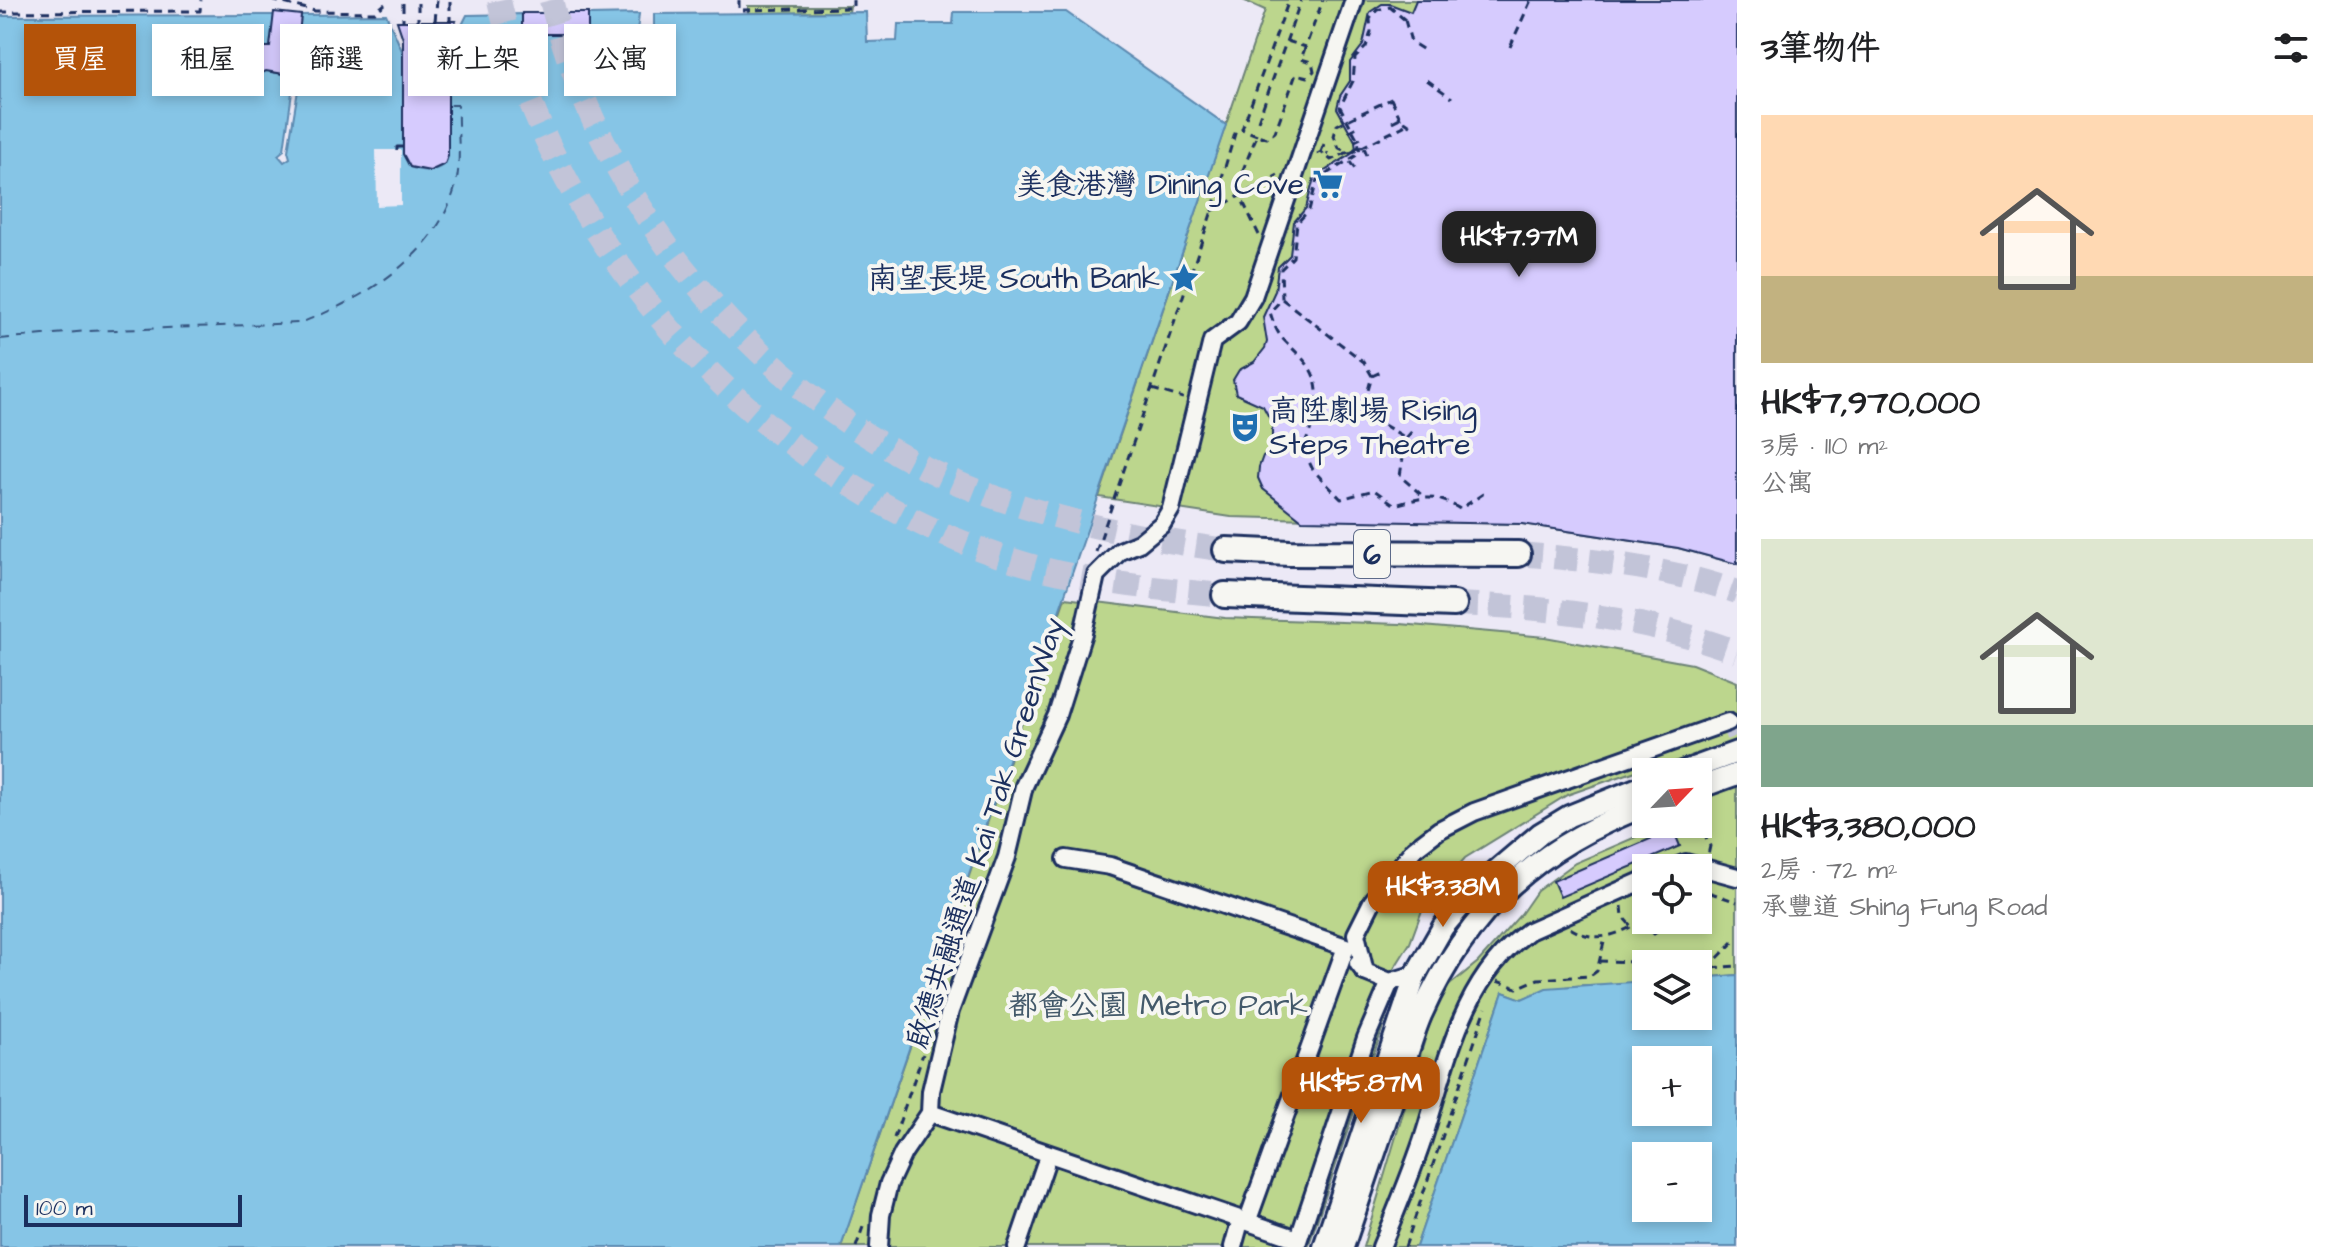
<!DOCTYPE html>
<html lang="zh-TW">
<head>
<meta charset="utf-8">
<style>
	body { margin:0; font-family:"Architects Daughter","LXGW WenKai TC",sans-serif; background:#f2f2f2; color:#202124; height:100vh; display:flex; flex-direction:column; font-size:30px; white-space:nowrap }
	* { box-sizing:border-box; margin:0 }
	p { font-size:26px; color:#757577 }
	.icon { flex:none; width:44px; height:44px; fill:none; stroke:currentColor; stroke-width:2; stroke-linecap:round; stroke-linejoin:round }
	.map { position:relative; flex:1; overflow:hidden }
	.details { display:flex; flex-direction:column; background:#fff; width:600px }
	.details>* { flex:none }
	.guide { position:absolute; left:24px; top:24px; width:760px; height:72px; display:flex; gap:16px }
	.needle { width:52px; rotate:65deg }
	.buttons { position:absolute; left:1632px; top:758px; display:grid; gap:16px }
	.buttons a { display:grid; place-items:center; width:80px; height:80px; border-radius:0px; background:#fff; box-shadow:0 4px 12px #0003; font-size:40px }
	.scale { position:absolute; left:24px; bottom:20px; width:218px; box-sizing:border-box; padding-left:8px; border:4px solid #1b2f5e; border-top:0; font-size:22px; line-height:28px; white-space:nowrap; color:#1b2f5e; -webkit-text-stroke:6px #f6f6f2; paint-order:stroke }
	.price { position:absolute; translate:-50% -68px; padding:0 18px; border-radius:16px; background:#b45309; color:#fff; font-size:26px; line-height:52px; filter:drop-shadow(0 2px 4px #0008) }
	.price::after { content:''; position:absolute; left:50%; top:48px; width:24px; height:18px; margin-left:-12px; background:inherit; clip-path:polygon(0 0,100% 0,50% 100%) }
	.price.current { background:#222; color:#fff }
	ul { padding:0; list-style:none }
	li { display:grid; align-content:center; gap:16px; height:424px; padding:0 24px }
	li span { display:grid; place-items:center; height:248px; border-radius:0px; color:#555 }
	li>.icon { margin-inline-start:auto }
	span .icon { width:144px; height:144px; fill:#fffc; stroke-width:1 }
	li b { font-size:34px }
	h2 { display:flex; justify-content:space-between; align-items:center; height:96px; padding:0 24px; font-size:34px }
	.tag { padding:0 28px; border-radius:0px; background:#fff; box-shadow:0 4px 12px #0003; font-size:28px; line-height:72px }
	.tag.current { background:#b45309; color:#fff }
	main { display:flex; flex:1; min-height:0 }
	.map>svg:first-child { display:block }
	.green { fill:#bcd68d; stroke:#6c8276; stroke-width:2; fill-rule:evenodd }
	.water { fill:#86c5e6; stroke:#5b89b0; stroke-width:2; fill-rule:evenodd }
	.pier { fill:#ece9f6 }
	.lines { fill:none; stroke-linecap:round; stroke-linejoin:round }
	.ferry { stroke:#365480; stroke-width:2; stroke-dasharray:10 8; stroke-linecap:butt }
	.building { fill:#d6cbfe; stroke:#1b2f5e; stroke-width:2 }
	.minor-tunnel { stroke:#c2c4d8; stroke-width:16; stroke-dasharray:16 8; stroke-linecap:butt }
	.highway-tunnel { stroke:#c2c4d8; stroke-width:24; stroke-dasharray:24 12; stroke-linecap:butt }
	.minor-casing { stroke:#1b2f5e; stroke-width:22 }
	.major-casing { stroke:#1b2f5e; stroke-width:26 }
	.highway-casing { stroke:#1b2f5e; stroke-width:30 }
	.path { stroke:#1b2f5e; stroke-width:3; stroke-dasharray:8 6; stroke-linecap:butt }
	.minor { stroke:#f6f6f2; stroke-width:16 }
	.major { stroke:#f6f6f2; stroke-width:20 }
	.highway { stroke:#f6f6f2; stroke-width:24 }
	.path-bridge { stroke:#1b2f5e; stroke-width:3; stroke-dasharray:8 6; stroke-linecap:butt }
	.labels { text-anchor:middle; stroke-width:8; stroke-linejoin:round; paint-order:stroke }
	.shield { fill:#f6f6f2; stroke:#5d6b8a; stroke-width:2 }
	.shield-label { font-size:28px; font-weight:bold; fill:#1b2f5e }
	.poi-label { font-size:30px; fill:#1b2f5e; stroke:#f6f6f2; text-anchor:end }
	.street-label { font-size:30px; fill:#1b2f5e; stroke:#f6f6f2 }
	.park-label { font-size:30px; fill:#43596a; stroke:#f6f6f2 }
</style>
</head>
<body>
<main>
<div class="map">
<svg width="1737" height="1247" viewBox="0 0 1737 1247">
	<rect width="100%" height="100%" fill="#ece9f6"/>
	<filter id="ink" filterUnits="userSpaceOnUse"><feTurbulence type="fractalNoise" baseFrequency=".0125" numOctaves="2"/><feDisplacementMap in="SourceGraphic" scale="16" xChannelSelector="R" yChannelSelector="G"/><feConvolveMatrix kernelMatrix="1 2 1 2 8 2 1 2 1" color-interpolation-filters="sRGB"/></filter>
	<g filter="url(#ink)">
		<g class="green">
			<path d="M1243,0H1737V564L1678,548L1522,524L1231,517L1099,497L1265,10Z"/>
			<path d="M748,6H850L849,12L748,13Z"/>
			<path d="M1065,598L1225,618L1400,624L1545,637L1692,664L1737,682V975L1698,978V964H1646V987C1603,984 1561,981 1522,999L1503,992L1416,1247H1363L1429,1026L1446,988L1478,962L1521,914L1537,891L1575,863L1666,824H1698V772H1653L1650,766L1567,795L1465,858L1424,905L1410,943L1380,991L1386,994L1389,1009L1308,1247H841ZM1646,868H1698V920H1646Z"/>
		</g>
		<g class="water">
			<path d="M866,12L867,42L897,41L898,24H953L954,12H1066L1226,125L841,1247H0V16L274,15L270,47L254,71L261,74L272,59L270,72L284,74L286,61L294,78L284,150L278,155L284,162L290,158L288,151L300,78L294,62L301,15L386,14L403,53V154L410,167C423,172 439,173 447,160L448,53L467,15L522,14L523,34H587L588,15L639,14L637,32L654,27V14Z"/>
			<path d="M1737,975V1247H1416L1503,992L1522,999L1546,988L1646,981V1016H1698V978ZM1646,1060H1698V1112H1646ZM1646,1156H1698V1208H1646Z"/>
		</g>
		<path class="pier" d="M376,150H401V205L377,206Z"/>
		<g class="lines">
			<path class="ferry" d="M0,339L88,331L300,323C365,299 442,253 457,179C461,156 457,128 458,105H449"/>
		</g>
		<g class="building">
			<path d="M1416,0H1737V564L1678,548L1522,524L1302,520L1263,489L1258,478L1259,467L1263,456L1272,449V423L1263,406L1236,394L1233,380L1239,370L1254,362L1265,348L1267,342L1263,317L1275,291L1278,267L1290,255L1294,222L1306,208L1314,178L1356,151L1355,141L1337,108L1340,96L1350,81V62L1363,45L1370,12L1382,4H1390L1411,12Z"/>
			<path d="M274,12L301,15L296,63L286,61L284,74L266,71L242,83L260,63L261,47H270Z"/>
			<rect x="522" y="13" width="66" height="21"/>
			<path d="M397,21H456L448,41V156L445,164L430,171L410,167L403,154V39Z"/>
			<path d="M1673,829L1680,846L1560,897L1553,881Z"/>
		</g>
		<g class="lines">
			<path class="minor-tunnel" d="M1728,722L1737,745"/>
			<g class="highway-tunnel">
				<path d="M499,0C556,257 775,493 1029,565C1093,583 1159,589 1225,595"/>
				<path d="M551,0C606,219 776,419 991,496C1067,523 1147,539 1226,550"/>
				<path d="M1518,554C1592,560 1667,567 1737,592"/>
				<path d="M1454,604C1550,607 1647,618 1737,652"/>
			</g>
			<g class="minor-casing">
				<g id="minor">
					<path d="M1066,859L1110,866L1346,947L1250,1214"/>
					<path d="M1673,868L1686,863L1737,877"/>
					<path d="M1358,963L1365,972L1390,982L1416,974"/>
					<path d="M1365,972L1356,934L1372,902L1414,849L1439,830L1474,812L1728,722"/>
					<path d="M930,1113L1298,1239"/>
					<path d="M879,1247L881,1215L889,1183L903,1153L930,1113L931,1091L950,1011L1007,857L1024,786L1057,715L1083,633L1096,575L1120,551L1139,543L1162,524L1171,509L1212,341L1238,322L1253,297L1354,0"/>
					<path d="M1017,1247L1045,1165"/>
					<path d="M1233,1247L1238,1229"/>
					<path d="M1296,1247L1366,1038L1390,982"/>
					<path d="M1381,1247C1396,1211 1411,1175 1423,1139C1447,1064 1461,979 1529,931L1646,879"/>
				</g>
			</g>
			<g class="major-casing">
				<g id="major">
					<path d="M1682,772L1737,752"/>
					<path d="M1698,788L1737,774"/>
					<path d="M1324,1247L1416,974L1443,927L1476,888L1541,833L1569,816L1646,785"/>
					<path d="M1343,1247C1360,1197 1377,1147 1394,1096C1403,1070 1410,1041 1421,1015C1468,910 1538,845 1646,806"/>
				</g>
			</g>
			<g class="highway-casing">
				<g id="highway">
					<path d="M1226,550L1290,553L1518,554"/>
					<path d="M1225,595L1454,604"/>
				</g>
			</g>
			<g class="path">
				<path d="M271,0L315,11L375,12L385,4"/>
				<path d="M739,0V10L853,8V0"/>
				<path d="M450,2V21"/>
				<path d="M403,3V21"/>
				<path d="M418,3V21"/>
				<path d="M0,12L200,11L201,0"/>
				<path d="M1405,20L1411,42L1427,52"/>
				<path d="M435,21L437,0"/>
				<path d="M1287,41L1306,47"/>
				<path d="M1510,47L1531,0"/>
				<path d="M1427,80L1452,98"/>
				<path d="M1258,121L1301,0"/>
				<path d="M1392,122L1400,118L1415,128"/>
				<path d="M1349,131L1357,127"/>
				<path d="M1257,135L1242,129L1289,0"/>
				<path d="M1355,141L1361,138"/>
				<path d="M1324,144L1321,152L1329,154"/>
				<path d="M397,150V147H403"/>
				<path d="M1317,154L1321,152L1331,160L1363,145L1367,155"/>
				<path d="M1350,162L1355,169"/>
				<path d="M1212,211L1278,175"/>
				<path d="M1259,235L1236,187L1257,135L1267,138L1275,132L1296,74L1308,77L1314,71L1312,62L1301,59L1323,0"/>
				<path d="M1282,299L1364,362L1372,376L1362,412L1406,438L1400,476L1424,497"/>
				<path d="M1372,376L1383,371"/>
				<path d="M1152,389L1183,398"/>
				<path d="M1406,438L1415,428"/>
				<path d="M1096,552L1212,211L1236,130"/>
				<path d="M1698,819L1710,846L1708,855"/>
				<path d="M1698,902L1711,893L1737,902"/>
				<path d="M1622,906L1623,917L1632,927"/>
				<path d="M1642,920L1654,934L1673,920"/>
				<path d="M1570,928C1597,945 1621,935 1646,917"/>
				<path d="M1599,961L1639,962L1646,968"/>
				<path d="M1708,968L1737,938"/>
				<path d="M1698,969L1737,966"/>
				<path d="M1497,981L1517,988L1538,979L1590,976L1597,971L1605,938"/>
				<path d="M894,1138L923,1054"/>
				<path d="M856,1247L864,1224"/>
				<path d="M1405,1247L1486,1008"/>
			</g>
			<use href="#minor" class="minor"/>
			<use href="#major" class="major"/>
			<use href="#highway" class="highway"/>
			<g class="path-bridge">
				<path d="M1405,20L1390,7L1377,10L1370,19L1371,32L1366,47L1355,58L1353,81L1340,107L1358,140L1360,153L1317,180L1309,210L1297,223L1293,257L1281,269L1282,299L1270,312C1278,339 1283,338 1301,357C1328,385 1316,417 1303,449L1313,470L1341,499L1374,490L1395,505C1424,497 1434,493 1460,509L1486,492"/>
				<path d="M1391,99L1404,126L1350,153L1339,148L1334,136L1337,125Z"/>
			</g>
		</g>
	</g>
	<defs>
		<g id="supermarket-bare" transform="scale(2.4)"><path d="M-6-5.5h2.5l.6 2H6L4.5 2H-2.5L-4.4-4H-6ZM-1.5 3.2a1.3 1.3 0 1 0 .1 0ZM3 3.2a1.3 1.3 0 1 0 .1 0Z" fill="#1f6fb2" stroke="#f6f6f2" stroke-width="2.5" paint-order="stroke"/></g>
		<g id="sight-bare" transform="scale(2.4)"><path d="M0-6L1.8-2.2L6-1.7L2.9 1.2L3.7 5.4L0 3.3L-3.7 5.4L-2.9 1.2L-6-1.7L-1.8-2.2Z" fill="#1f6fb2" stroke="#f6f6f2" stroke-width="2.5" paint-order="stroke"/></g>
		<g id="theatre-bare" transform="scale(2.4)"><path d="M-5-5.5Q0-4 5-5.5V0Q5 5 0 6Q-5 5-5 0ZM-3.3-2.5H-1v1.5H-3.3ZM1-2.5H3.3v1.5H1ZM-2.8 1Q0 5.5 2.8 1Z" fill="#1f6fb2" stroke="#f6f6f2" stroke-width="2.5" paint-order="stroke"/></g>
	</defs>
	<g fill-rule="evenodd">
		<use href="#supermarket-bare" x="1328" y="184"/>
		<use href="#sight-bare" x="1184" y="278"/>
		<use href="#theatre-bare" x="1245" y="427"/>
	</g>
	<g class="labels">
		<rect class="shield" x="1354" y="530" width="36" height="48" rx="6"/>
		<g class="shield-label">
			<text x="1372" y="564">6</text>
		</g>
		<g class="poi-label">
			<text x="1304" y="194">美食港灣 Dining Cove</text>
			<text x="1160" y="288">南望長堤 South Bank</text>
			<text x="1269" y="420" text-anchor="start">高陞劇場 Rising<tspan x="1269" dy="34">Steps Theatre</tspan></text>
		</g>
		<g class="street-label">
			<text transform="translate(985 833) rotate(-72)" y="10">啟德共融通道 Kai Tak GreenWay</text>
		</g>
		<g class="park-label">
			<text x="1158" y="1015">都會公園 Metro Park</text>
		</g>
	</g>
</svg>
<div class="buttons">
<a><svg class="needle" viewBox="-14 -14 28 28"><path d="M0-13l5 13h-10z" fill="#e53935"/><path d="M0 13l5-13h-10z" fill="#757577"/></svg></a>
<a><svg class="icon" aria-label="locate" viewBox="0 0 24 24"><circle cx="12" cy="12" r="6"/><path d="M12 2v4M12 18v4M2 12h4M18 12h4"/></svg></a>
<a><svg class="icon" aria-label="layers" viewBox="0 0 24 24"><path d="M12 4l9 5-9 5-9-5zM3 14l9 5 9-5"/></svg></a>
<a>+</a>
<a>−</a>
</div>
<div class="scale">100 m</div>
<b class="price current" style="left:1519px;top:279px">HK$7.97M</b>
<b class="price" style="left:1443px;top:929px">HK$3.38M</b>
<b class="price" style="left:1361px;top:1125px">HK$5.87M</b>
<div class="guide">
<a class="tag current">買屋</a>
<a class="tag">租屋</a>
<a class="tag">篩選</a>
<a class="tag">新上架</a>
<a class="tag">公寓</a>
</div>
</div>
<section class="details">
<h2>3筆物件<svg class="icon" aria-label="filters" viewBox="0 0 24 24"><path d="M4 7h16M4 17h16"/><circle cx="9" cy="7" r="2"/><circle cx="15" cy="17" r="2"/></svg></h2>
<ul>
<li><span style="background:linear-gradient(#ffd9b3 65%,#c2b280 0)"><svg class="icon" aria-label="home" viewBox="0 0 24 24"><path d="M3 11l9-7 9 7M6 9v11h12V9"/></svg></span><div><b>HK$7,970,000</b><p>3房 · 110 m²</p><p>公寓</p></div></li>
<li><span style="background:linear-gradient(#dfe7d0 75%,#7fa58c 0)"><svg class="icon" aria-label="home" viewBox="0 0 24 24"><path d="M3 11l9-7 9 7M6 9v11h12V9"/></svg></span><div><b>HK$3,380,000</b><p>2房 · 72 m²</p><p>承豐道 Shing Fung Road</p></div></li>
</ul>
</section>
</main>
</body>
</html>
